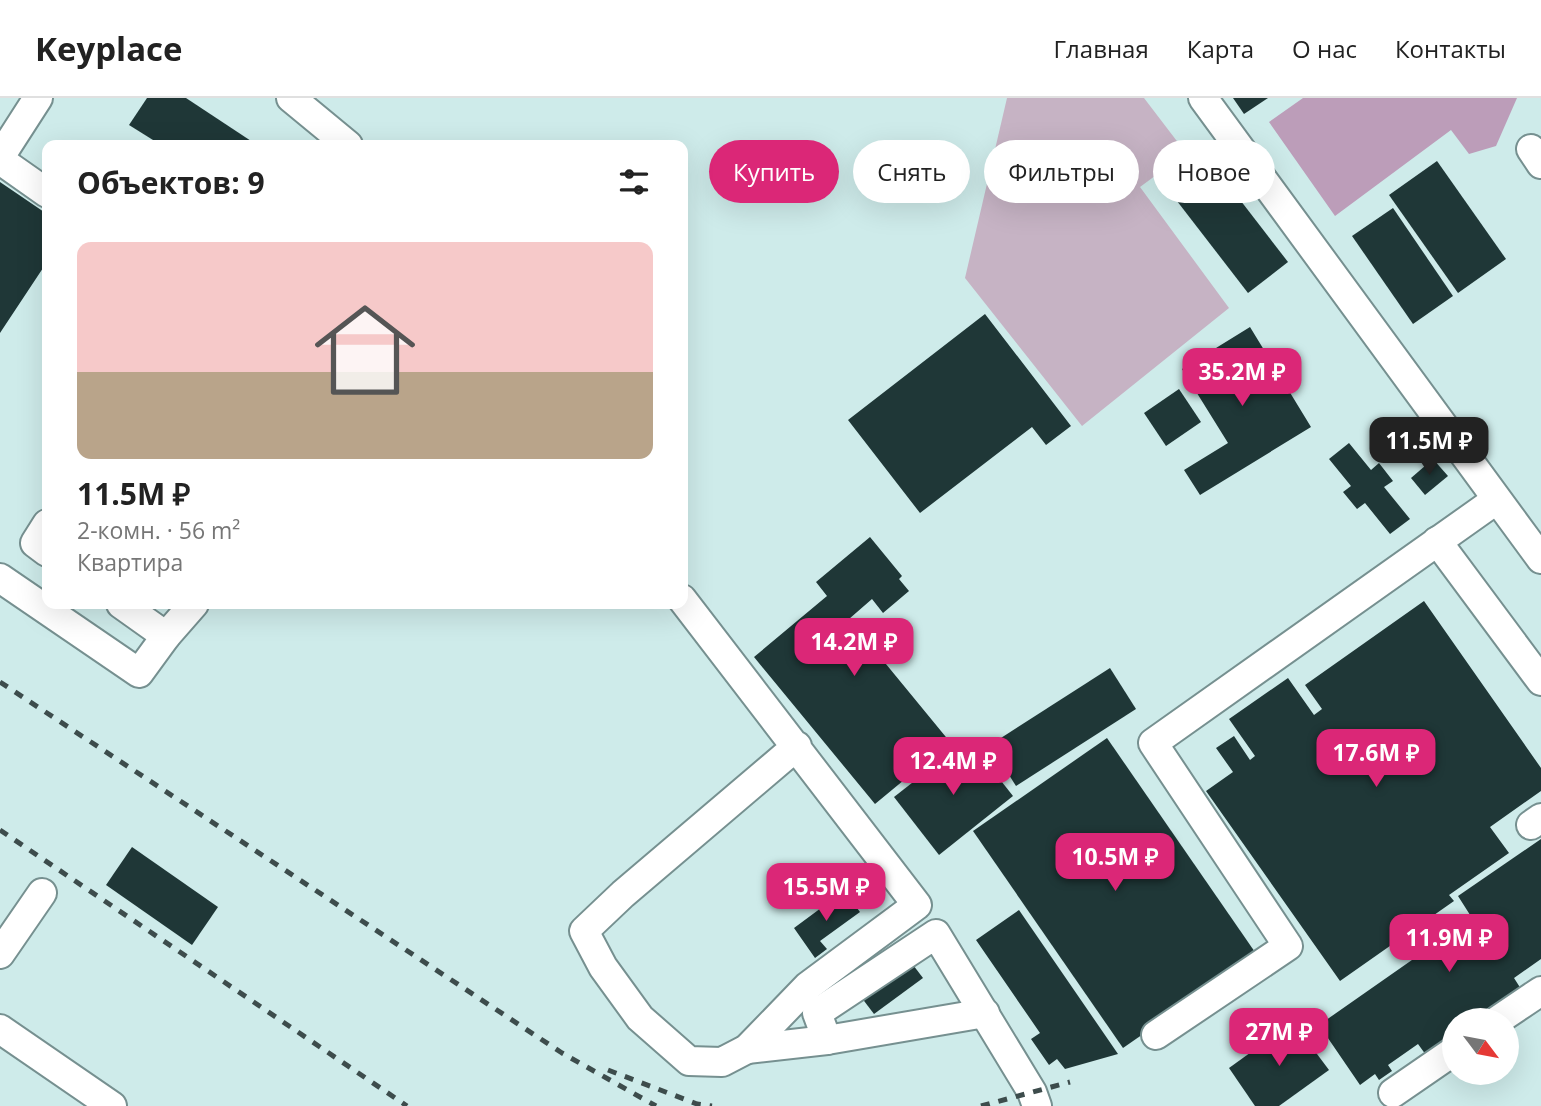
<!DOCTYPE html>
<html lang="ru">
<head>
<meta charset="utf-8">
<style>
	body { margin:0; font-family:"Open Sans",sans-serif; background:#f2f2f2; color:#222; height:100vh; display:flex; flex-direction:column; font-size:26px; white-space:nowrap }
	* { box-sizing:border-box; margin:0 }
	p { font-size:23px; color:#767676 }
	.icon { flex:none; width:38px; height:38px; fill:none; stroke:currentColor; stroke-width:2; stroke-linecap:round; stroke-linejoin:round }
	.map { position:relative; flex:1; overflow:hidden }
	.side { position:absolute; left:42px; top:42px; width:646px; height:469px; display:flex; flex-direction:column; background:#fff; border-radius:14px; box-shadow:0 7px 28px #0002 }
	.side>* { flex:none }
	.hud { position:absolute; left:709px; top:42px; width:665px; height:63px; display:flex; gap:14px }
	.needle { width:46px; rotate:122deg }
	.tools { position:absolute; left:1442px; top:910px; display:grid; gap:14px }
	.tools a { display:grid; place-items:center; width:77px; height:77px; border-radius:50%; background:#fff; box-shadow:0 7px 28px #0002; font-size:35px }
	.price { position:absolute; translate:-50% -60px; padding:0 16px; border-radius:14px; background:#db2777; color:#fff; font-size:23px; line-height:46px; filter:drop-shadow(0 2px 4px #0008) }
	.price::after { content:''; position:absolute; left:50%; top:42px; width:21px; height:16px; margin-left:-10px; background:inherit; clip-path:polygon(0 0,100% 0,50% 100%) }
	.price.active { background:#222; color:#fff }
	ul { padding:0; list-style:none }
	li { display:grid; align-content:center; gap:14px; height:371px; padding:0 35px }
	li span { display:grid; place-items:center; height:217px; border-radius:14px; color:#555 }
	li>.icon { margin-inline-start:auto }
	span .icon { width:126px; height:126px; fill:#fffc; stroke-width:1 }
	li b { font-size:30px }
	h2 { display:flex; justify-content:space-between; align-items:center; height:84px; padding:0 35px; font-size:30px }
	.pill { padding:0 24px; border-radius:32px; background:#fff; box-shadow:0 7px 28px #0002; font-size:24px; line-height:63px }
	.pill.active { background:#db2777; color:#fff }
	header { display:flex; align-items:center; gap:42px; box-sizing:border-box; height:98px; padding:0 35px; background:#fff; border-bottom:2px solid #e0e0e0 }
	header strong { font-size:33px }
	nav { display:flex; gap:38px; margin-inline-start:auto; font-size:24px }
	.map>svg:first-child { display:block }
	.green { fill:#c6b3c4 }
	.forest { fill:#bc9db9 }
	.building { fill:#1f3737 }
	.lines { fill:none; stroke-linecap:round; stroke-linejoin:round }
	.minor-casing { stroke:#769090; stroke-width:32 }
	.minor { stroke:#fff; stroke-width:28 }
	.rail { stroke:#3d4c4c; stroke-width:5; stroke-dasharray:9 9; stroke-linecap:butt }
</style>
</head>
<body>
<header>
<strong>Keyplace</strong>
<nav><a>Главная</a><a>Карта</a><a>О нас</a><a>Контакты</a></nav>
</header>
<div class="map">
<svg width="1541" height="1008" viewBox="0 0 1541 1008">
	<rect width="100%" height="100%" fill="#ceebea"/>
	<path class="green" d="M1007,0H1144L1186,55L1140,89L1229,210L1082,328L965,180Z"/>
	<path class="forest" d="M1303,0H1517L1496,48L1469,56L1451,32L1335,118L1269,24Z"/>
	<g class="building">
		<path d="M147,0H186L257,47H161L129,27Z"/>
		<path d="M1233,0H1268L1244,16Z"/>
		<path d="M1200,50L1288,164L1248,195L1160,81Z"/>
		<path d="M1437,63L1506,161L1458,195L1389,97Z"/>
		<path d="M0,84L47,116V140L45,144L47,145V164L0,235Z"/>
		<path d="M1393,110L1453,198L1413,226L1352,138Z"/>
		<path d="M985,216L1071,328L1046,347L1032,329L920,415L848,322Z"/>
		<path d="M1250,229L1311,329L1200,397L1184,372L1228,345L1182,271Z"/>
		<path d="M1179,291L1201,324L1166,348L1144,315Z"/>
		<path d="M1349,345L1371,372L1379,365L1393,383L1384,389L1410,421L1390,436L1365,405L1357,411L1343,394L1351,388L1329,361Z"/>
		<path d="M1433,361L1448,378L1425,397L1411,380Z"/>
		<path d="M870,439L902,478L899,481L909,493L883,515L872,501L849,521L950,644L875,706L754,559L827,498L816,484Z"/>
		<path d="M1424,503L1541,670V693L1490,729L1509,755L1449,797L1454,803L1340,883L1206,693L1233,674L1216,650L1234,638L1250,662L1255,658L1229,621L1288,580L1314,617L1322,611L1305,587Z"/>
		<path d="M1110,570L1136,611L1016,688L990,647Z"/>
		<path d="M1107,640L1257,857L1123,950L973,733Z"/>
		<path d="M968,641L1013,698L939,757L894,699Z"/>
		<path d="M1541,741V861L1514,880L1521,891L1476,922H1454V937L1426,957L1418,946L1388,967L1392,973L1379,982L1375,976L1360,987L1319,927L1472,820L1458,798Z"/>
		<path d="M132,749L218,809L192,847L106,787Z"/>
		<path d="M844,793L860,814L820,843L827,851L815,860L794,830Z"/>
		<path d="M1019,812L1118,956L1065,971L1057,961L1049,967L1031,941L1040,935L976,842Z"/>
		<path d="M907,859L923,880L874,916L858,895Z"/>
		<path d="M1293,924L1329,972L1279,1008H1255L1229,970Z"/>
	</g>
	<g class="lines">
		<g class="minor-casing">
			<g id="minor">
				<path d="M291,0L348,47"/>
				<path d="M1203,0L1541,461"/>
				<path d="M1531,51L1541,66"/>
				<path d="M0,59L38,0"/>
				<path d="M0,62L47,95"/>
				<path d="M47,426L35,445L47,454"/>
				<path d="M1437,443L1541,583"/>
				<path d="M0,480L139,575L166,538"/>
				<path d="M682,501L917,807L808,888L747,951L722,964L689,963L640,920L603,869L584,833L623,796L797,648"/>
				<path d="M121,506L166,538L194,506"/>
				<path d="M1531,727L1541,720"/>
				<path d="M0,856L42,795"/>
				<path d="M1498,922L1541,893"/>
				<path d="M0,931L112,1008"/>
				<path d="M1156,937L1288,848L1153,645L1496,402"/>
				<path d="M827,942L817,915L936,836L1032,994L1037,1008"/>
				<path d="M747,951L827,942L985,915"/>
				<path d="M1393,995L1454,953"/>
			</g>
		</g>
		<use href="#minor" class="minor"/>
		<g class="rail">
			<path d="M0,584L562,955L656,1008"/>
			<path d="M0,732L407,1008"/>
			<path d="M608,972L697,1006L712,1008"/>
			<path d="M981,1008L1070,984"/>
		</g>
	</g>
</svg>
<div class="tools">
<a><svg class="needle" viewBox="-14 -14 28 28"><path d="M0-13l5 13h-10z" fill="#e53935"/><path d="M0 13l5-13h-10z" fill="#767676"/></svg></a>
</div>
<b class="price" style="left:1242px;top:310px">35.2M ₽</b>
<b class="price active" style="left:1429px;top:379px">11.5M ₽</b>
<b class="price" style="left:854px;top:580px">14.2M ₽</b>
<b class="price" style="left:1376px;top:691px">17.6M ₽</b>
<b class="price" style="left:953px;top:699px">12.4M ₽</b>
<b class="price" style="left:1115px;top:795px">10.5M ₽</b>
<b class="price" style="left:826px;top:825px">15.5M ₽</b>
<b class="price" style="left:1449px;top:876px">11.9M ₽</b>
<b class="price" style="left:1279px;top:970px">27M ₽</b>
<div class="hud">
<a class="pill active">Купить</a>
<a class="pill">Снять</a>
<a class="pill">Фильтры</a>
<a class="pill">Новое</a>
</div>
<section class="side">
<h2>Объектов: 9<svg class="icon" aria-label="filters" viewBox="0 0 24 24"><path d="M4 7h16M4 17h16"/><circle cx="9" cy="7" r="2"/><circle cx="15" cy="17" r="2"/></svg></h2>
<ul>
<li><span style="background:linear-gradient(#f6c9c9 60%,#b9a48a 0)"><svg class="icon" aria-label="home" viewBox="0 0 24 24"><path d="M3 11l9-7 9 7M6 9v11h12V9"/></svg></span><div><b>11.5M ₽</b><p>2-комн. · 56 m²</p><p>Квартира</p></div></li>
</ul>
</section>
</div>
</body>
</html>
